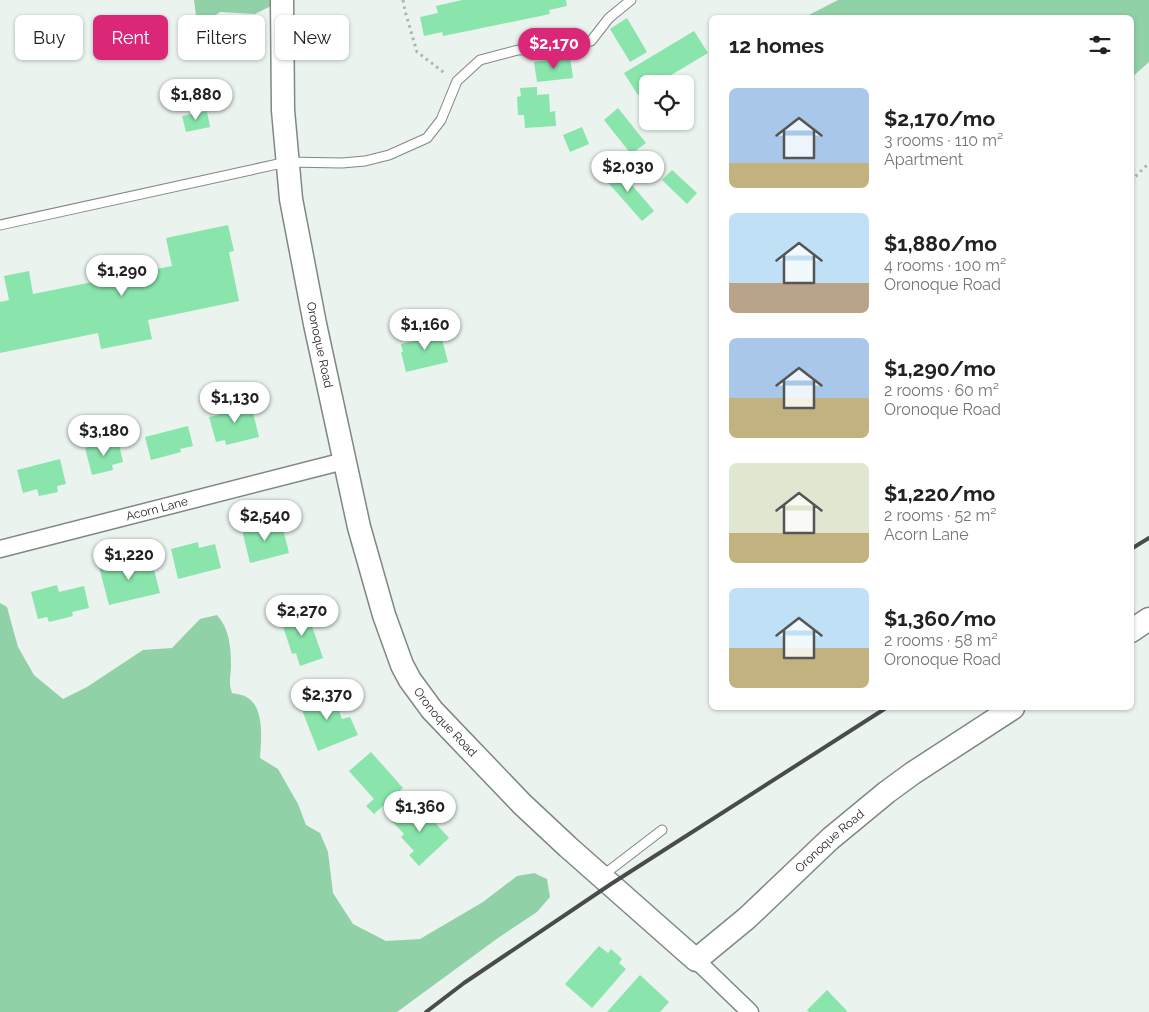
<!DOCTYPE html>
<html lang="en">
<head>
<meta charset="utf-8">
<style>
	body { margin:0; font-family:Raleway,sans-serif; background:#f2f2f2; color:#222; height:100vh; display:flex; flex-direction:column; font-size:19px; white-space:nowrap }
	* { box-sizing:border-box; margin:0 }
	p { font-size:16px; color:#767676 }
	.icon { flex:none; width:28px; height:28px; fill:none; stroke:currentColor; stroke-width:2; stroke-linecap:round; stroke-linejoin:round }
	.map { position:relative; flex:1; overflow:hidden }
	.drawer { position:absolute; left:709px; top:15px; width:425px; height:695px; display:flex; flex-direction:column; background:#fff; border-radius:8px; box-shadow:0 1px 4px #0004 }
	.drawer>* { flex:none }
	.top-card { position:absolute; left:15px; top:15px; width:475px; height:45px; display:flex; gap:10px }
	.controls { position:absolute; left:639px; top:75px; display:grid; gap:10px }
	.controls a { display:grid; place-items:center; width:55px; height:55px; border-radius:8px; background:#fff; box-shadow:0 1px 4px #0004; font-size:25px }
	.price { position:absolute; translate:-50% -42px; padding:0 11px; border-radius:18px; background:#fff; color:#222; font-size:16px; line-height:32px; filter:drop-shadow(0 1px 2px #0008) }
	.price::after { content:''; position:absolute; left:50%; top:30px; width:15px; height:11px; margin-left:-8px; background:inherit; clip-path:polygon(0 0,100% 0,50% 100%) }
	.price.active { background:#db2777; color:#fff }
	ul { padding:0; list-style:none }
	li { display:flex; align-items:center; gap:15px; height:125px; padding:0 20px }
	li span { display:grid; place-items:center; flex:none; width:140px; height:100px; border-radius:8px; color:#555 }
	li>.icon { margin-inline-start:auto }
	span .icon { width:60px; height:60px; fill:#fffc; stroke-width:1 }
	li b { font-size:21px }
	h2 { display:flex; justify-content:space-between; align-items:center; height:60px; padding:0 20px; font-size:21px }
	.chip { padding:0 18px; border-radius:8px; background:#fff; box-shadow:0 1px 4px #0004; font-size:18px; line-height:45px }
	.chip.active { background:#db2777; color:#fff }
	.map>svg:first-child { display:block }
	.green { fill:#91d1a8 }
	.building { fill:#89e5ac }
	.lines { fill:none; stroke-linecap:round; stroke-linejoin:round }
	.lane-casing { stroke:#7f8882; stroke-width:11 }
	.street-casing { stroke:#7f8882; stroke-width:19 }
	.secondary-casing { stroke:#7f8882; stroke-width:25 }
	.path { stroke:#adb5b0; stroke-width:3; stroke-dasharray:2.5 4; stroke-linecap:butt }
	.lane { stroke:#fff; stroke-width:9 }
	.street { stroke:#fff; stroke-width:16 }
	.secondary { stroke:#fff; stroke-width:22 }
	.rail { stroke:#494d4a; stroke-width:4 }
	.labels { text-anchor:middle; stroke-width:4; stroke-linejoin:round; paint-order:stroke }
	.street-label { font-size:12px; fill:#242725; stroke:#fff }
</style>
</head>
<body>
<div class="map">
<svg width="1149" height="1012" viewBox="0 0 1149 1012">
	<rect width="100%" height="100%" fill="#eaf3ed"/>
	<g class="green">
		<path d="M194,0H271V6L255,14L220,12L206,22L197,23Z"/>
		<path d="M838,0H1149V62L1131,78V18L805,17Z"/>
		<path d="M0,603L7,607L18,647L34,675L63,699L87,687L143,650L172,648L200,619L217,615C229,628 231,647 231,665C231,676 228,682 232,693C237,694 244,695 248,698C265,709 261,741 260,758L278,769L298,804L306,825L320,833L328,852L333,893L353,924L386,941L420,939L483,902L517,876L534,873L547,879L550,897L537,912L498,938L397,1012H0Z"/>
	</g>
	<g class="building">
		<path d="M462,0H566L567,6L549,10L550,14L443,36L442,32L424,36L420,17L438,13L436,6Z"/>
		<path d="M627,18L647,52L630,62L610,29Z"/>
		<path d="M694,31L708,53L656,84H648V89L638,95L624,73Z"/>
		<path d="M570,57L573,78L537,82L534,62Z"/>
		<path d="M537,87V95L549,94L550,112L555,111L556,126L525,128L524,115H518L517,97L521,96L520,88Z"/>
		<path d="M618,108L646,143L631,154L604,120Z"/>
		<path d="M207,111L210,127L186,132L182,116Z"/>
		<path d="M582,127L589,144L570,152L563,135Z"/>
		<path d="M615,165L654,211L642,221L603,177Z"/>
		<path d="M672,170L697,193L687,204L662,180Z"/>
		<path d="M228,225L234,251L229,252L239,301L148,320L152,339L101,349L98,333L0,353V302L9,300L4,276L29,271L33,294L172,266L166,238Z"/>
		<path d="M438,324L448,362L406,372L401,352H403L401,344L430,337L427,327Z"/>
		<path d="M250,400L259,437L226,445L225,440L216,442L209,417L219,415L218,409Z"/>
		<path d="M188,426L193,446L180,449L181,452L151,460L145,437Z"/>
		<path d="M118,440L123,462L112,465L113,470L92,475L85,448Z"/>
		<path d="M60,459L66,484L57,486L58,492L39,496L37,489L23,493L17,470Z"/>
		<path d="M281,521L289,553L250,563L242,530Z"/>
		<path d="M198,542L199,548L215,544L221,568L178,579L171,549Z"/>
		<path d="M151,558L160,593L109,605L99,567L132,559V563Z"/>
		<path d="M57,585L59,592L84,586L89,608L72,612L73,616L49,622L47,617L38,619L31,592Z"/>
		<path d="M306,609L323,658L300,666L296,653L292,654L280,617Z"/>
		<path d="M335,691L341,706L338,708L342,719L350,717L358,735L318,751L300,705Z"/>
		<path d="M371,752L403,788L374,814L366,806L374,799L349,771Z"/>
		<path d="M411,803L424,816L427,814L449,838L419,866L409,855L414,851L401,837L404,834L392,821Z"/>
		<path d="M599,946L608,953L611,949L622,959L619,963L626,969L592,1008L565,984Z"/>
		<path d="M640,975L669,1002L660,1012H607Z"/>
		<path d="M827,990L847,1011L846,1012H809L807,1010Z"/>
	</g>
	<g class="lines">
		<g class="lane-casing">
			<g id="lane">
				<path d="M0,225L287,162L342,163L365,161L389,155L427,138L441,120L457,81L480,60L518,50L568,48L591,41L609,18L631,0"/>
				<path d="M602,876L662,830"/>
			</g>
		</g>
		<g class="street-casing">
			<g id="street">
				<path id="s1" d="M0,549L344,461"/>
				<path d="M696,960L750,1012"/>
			</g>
		</g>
		<g class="secondary-casing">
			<g id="secondary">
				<path id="s2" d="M282,0L283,110L291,199L315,324L359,527L384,615L402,665L410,680L432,710L522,804L568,847L696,960L747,918L830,839L887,792L913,773L1013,708"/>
				<path d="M1131,631L1149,619"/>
			</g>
		</g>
		<g class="path">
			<path d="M403,0L405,11L417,52L446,74"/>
			<path d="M1131,181L1149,163"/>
		</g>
		<use href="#lane" class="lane"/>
		<use href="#street" class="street"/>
		<use href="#secondary" class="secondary"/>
		<g class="rail">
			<path d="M1131,549L1149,538"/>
			<path d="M426,1012L464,983L611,884L886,708"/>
		</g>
	</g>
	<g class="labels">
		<g class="street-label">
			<text dy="4" stroke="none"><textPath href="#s2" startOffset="348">Oronoque Road</textPath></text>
			<text dy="4" stroke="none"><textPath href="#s1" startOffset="162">Acorn Lane</textPath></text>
			<text dy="4" stroke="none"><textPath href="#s2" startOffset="751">Oronoque Road</textPath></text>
			<text dy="4" stroke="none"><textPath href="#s2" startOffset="1276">Oronoque Road</textPath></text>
		</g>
	</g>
</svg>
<div class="controls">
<a><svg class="icon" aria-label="locate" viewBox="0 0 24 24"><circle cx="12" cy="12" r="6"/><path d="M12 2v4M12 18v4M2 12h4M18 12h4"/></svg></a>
</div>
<b class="price active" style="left:554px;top:70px">$2,170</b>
<b class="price" style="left:196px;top:121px">$1,880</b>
<b class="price" style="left:628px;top:193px">$2,030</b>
<b class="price" style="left:122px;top:297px">$1,290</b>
<b class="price" style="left:425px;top:351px">$1,160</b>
<b class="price" style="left:235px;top:424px">$1,130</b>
<b class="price" style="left:104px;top:457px">$3,180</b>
<b class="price" style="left:265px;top:542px">$2,540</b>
<b class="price" style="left:129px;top:581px">$1,220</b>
<b class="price" style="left:302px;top:637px">$2,270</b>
<b class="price" style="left:327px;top:721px">$2,370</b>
<b class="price" style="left:420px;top:833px">$1,360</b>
<div class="top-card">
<a class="chip">Buy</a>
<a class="chip active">Rent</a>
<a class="chip">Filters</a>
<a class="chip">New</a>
</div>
<section class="drawer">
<h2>12 homes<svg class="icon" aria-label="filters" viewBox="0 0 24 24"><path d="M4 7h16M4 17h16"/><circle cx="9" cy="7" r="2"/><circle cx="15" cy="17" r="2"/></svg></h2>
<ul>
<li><span style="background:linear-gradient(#a9c7e8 75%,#c2b280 0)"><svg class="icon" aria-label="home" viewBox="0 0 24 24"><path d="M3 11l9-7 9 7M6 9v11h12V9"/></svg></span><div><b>$2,170/mo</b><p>3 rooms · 110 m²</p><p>Apartment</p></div></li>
<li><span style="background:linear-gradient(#bfe0f5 70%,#b9a48a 0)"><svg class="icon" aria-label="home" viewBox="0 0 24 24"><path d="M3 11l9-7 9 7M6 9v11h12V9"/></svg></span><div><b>$1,880/mo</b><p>4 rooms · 100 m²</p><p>Oronoque Road</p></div></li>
<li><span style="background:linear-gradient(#a9c7e8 60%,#c2b280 0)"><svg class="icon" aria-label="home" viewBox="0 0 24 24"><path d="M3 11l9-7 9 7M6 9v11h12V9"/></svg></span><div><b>$1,290/mo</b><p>2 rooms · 60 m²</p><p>Oronoque Road</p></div></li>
<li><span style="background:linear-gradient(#dfe7d0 70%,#c2b280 0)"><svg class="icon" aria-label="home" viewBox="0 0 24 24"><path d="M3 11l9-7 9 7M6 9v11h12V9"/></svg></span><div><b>$1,220/mo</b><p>2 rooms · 52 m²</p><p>Acorn Lane</p></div></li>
<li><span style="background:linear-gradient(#bfe0f5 60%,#c2b280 0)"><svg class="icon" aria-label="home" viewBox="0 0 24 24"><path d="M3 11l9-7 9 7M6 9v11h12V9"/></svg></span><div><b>$1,360/mo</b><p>2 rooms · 58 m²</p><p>Oronoque Road</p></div></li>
</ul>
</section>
</div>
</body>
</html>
